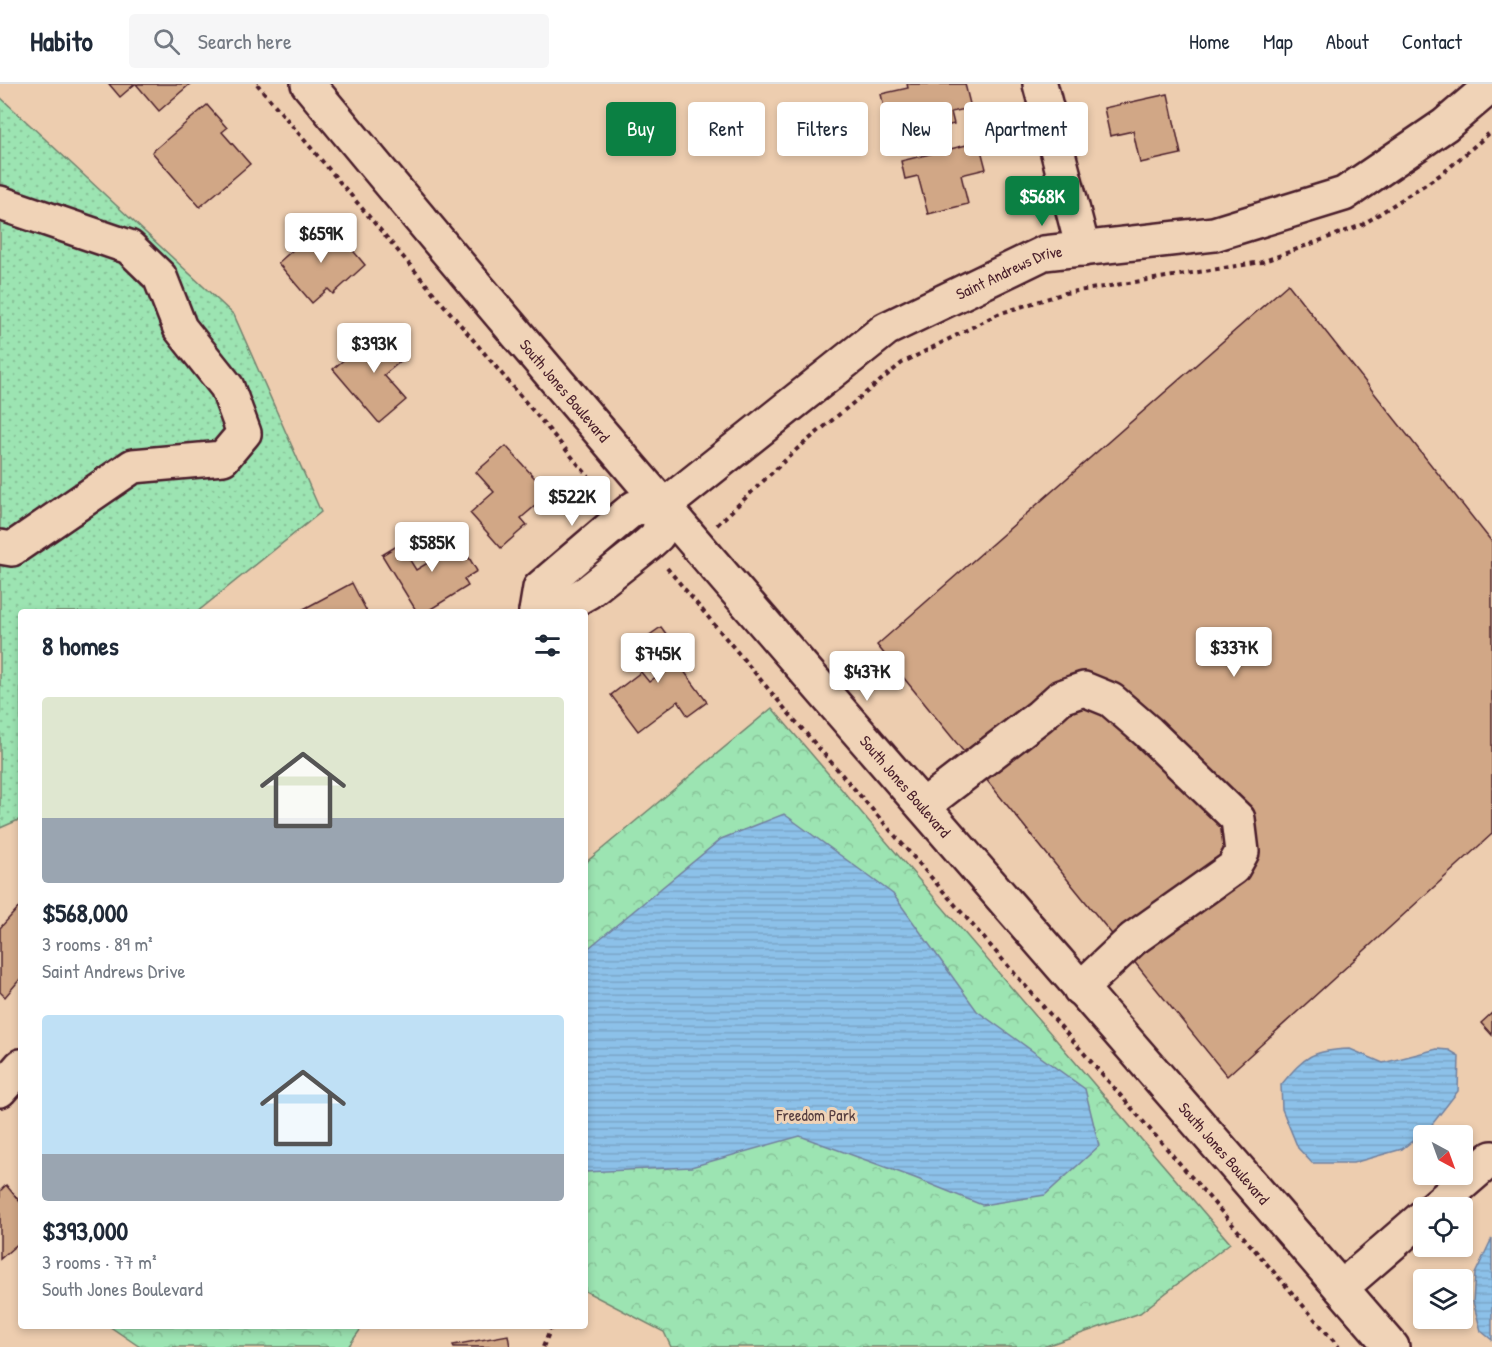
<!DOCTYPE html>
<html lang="en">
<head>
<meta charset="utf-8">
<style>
	body { margin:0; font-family:"Patrick Hand",sans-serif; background:#f6f6f7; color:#1f2937; height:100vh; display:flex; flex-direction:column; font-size:22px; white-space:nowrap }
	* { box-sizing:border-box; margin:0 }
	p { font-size:20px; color:#747a83 }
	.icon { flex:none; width:33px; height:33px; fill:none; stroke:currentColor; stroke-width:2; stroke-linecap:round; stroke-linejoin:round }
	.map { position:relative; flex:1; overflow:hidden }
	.panel { position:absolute; left:18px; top:525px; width:570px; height:720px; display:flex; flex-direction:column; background:#fff; border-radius:6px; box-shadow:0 3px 9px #0003 }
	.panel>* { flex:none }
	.banner { position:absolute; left:606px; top:18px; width:570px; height:54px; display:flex; gap:12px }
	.needle { width:39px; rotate:139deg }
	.controls { position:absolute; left:1413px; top:1041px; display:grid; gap:12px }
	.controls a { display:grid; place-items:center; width:60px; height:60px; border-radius:6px; background:#fff; box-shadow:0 3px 9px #0003; font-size:30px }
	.price { position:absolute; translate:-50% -51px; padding:0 14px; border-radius:6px; background:#fff; color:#222; font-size:20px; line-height:39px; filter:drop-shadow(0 2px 3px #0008) }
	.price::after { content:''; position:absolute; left:50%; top:36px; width:18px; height:14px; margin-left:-9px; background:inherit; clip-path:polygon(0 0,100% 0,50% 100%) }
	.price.current { background:#0b8043; color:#fff }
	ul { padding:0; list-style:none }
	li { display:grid; align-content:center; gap:12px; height:318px; padding:0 24px }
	li span { display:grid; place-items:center; height:186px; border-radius:6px; color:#555 }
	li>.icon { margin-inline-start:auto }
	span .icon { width:108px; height:108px; fill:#fffc; stroke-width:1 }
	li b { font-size:26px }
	h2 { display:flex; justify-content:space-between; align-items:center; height:72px; padding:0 24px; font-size:26px }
	.tag { padding:0 21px; border-radius:6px; background:#fff; box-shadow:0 3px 9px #0003; font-size:21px; line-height:54px }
	.tag.current { background:#0b8043; color:#fff }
	header { display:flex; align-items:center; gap:36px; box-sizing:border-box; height:84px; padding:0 30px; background:#fff; border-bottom:2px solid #e0e1e3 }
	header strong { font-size:28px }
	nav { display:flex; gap:33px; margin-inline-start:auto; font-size:21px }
	.search { width:420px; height:54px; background:#f6f6f7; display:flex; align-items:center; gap:15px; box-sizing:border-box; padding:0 21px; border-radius:6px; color:#747a83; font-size:22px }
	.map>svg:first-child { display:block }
	.grass { fill:url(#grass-dots); stroke:#73826e; stroke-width:1.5 }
	.park { fill:url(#park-crowns); stroke:#73826e; stroke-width:1.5 }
	.water { fill:url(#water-rules); stroke:#72809d; stroke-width:1.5 }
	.building { fill:#d1a786; stroke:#4a1f2b; stroke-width:1.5 }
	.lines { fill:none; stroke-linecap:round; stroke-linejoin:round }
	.minor-casing { stroke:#4a1f2b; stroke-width:38 }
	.path { stroke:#4a1f2b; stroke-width:4; stroke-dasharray:4.5 4.5; stroke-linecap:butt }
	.minor { stroke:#f0d3b7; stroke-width:33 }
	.labels { text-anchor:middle; stroke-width:6; stroke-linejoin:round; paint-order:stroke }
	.street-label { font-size:16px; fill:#4a1f2b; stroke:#f0d3b7 }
	.park-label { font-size:16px; fill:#563d3f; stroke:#f0d3b7 }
</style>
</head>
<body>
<header>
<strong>Habito</strong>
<div class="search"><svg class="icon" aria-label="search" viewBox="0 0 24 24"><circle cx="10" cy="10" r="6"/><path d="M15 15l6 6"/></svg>Search here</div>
<nav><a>Home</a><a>Map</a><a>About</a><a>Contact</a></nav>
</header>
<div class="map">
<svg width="1492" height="1263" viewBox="0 0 1492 1263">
	<defs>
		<pattern id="grass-dots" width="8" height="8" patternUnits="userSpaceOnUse" patternTransform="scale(1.5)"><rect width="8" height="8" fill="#9ce4b2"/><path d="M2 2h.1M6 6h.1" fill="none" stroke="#88c399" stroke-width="1.8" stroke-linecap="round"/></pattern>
		<pattern id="park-crowns" width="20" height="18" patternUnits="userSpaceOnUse" patternTransform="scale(1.5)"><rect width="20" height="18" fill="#9ce4b2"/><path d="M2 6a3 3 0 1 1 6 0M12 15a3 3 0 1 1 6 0" fill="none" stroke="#88c399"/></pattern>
		<pattern id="water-rules" width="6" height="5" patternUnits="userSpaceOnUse" patternTransform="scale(1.5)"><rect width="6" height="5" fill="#8cc1e9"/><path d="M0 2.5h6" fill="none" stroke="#7aa5c8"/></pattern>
	</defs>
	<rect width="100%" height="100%" fill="#edcdaf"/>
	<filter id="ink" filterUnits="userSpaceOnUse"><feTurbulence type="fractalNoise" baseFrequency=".0167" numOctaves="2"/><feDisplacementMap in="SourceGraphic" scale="12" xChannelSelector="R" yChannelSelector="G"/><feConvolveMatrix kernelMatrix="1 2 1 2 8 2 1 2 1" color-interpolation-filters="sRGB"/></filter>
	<g filter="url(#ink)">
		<path class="grass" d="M0,13L234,231L321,428L197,528H21V735L0,744Z"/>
		<g class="park">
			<path d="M772,624L1230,1159L1140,1229L1043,1263H671L664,1248L585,1207V779Z"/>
			<path d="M109,1242H363L348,1263H140Z"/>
		</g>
		<g class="water">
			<path d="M784,730L893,810L977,927L1085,1005L1099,1062L1045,1111L982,1121L915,1094L800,1052L691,1083L585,1088V867L721,755Z"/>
			<path d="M1350,965L1383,979L1437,965L1449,966L1459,972L1458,1007L1430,1043L1402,1065L1353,1079H1312L1298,1064L1282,1025L1281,1001C1305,972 1312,966 1350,965Z"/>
			<path d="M1492,1154V1256L1481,1247L1473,1218L1475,1190Z"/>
		</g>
		<g class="building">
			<path d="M109,0H135L120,13Z"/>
			<path d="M136,0H190L159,27Z"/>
			<path d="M907,0H965L971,24L951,28L954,40L891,55L881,10L908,4Z"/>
			<path d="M1168,10L1181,70L1140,79L1133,47L1110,52L1104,24Z"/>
			<path d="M207,21L227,44L222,48L250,80L200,123L152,68Z"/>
			<path d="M979,58L986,85L961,91L968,120L928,130L918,92L905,95L901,77Z"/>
			<path d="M321,141L340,162L345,157L365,181L333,210L328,205L312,219L278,179Z"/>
			<path d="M1288,200L1492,458V750L1227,992L877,561Z"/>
			<path d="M382,243L407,272L384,291L406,316L379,339L333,285Z"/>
			<path d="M506,362L549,410L521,434L527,441L501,464L470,429L494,408L476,388Z"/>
			<path d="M453,447L477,487L464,495L468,502L426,528H417L382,471L400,460L416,486L441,471L434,459Z"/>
			<path d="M352,499L367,528H298Z"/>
			<path d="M661,543L678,566L672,571L707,618L688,632L678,617L638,647L611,611L641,588L649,598L657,592L634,562Z"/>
			<path d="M21,821V894L5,913L0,908V844Z"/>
			<path d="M1492,929V951L1481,939Z"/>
			<path d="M6,1101L21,1119V1157L0,1175V1107Z"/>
			<path d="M508,1251L510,1263H454L453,1261Z"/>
		</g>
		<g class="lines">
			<g class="minor-casing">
				<g id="minor">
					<path id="s1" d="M308,0C661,428 1030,843 1392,1263"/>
					<path d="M1040,0L1083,165"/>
					<path d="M0,119L129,163L160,193L180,244L227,303L244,349L223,374L133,382L12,465L0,463"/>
					<path id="s2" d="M536,528L540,504L623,433L634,424L664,422L886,245L1044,169L1214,150L1344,110L1445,41L1492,1"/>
					<path d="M536,528L563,522L588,508L647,461L658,451L664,422"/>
					<path d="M923,722L1040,632L1061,613L1084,605L1111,616L1148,648L1238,735L1242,768L1233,784L1133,855L1080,905"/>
					<path d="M0,1006L21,982"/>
					<path d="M1434,1124L1492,1074"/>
					<path d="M1341,1204L1424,1132"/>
				</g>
			</g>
			<g class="path">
				<path d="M257,0L605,412"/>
				<path d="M717,441L797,365L902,279L998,230L1065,209L1262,178L1362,141L1443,89L1492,47"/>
				<path d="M667,484L791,632L1339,1263"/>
				<path d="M543,1263L552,1242"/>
			</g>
			<use href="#minor" class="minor"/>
		</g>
	</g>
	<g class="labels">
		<g class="street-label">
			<text dy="6" stroke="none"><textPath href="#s2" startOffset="598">Saint Andrews Drive</textPath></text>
			<text dy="6" stroke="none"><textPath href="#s1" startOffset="400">South Jones Boulevard</textPath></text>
			<text dy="6" stroke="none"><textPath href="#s1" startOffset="922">South Jones Boulevard</textPath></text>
			<text dy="6" stroke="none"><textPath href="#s1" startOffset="1408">South Jones Boulevard</textPath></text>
		</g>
		<g class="park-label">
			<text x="816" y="1037">Freedom Park</text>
		</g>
	</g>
</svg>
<div class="controls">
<a><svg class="needle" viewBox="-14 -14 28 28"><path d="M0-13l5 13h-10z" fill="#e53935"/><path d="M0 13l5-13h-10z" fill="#747a83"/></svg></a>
<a><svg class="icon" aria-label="locate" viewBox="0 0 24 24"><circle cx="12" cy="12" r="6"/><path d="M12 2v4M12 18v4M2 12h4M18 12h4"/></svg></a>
<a><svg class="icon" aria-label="layers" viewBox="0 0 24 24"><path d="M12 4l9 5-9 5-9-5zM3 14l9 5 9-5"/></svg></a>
</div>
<b class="price current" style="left:1042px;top:143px">$568K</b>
<b class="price" style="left:321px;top:180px">$659K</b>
<b class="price" style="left:374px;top:290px">$393K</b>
<b class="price" style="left:572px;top:443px">$522K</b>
<b class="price" style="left:432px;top:489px">$585K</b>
<b class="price" style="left:1234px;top:594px">$337K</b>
<b class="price" style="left:658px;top:600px">$745K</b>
<b class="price" style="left:867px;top:618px">$437K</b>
<div class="banner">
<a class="tag current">Buy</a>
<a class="tag">Rent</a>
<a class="tag">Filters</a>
<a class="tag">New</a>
<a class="tag">Apartment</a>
</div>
<section class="panel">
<h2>8 homes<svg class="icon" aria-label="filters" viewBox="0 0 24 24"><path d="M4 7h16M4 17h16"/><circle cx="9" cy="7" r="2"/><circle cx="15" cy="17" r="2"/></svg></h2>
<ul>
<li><span style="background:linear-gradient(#dfe7d0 65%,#9aa5b1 0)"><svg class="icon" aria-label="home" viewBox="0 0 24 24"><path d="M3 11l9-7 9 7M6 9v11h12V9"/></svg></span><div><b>$568,000</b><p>3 rooms · 89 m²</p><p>Saint Andrews Drive</p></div></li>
<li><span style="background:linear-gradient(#bfe0f5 75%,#9aa5b1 0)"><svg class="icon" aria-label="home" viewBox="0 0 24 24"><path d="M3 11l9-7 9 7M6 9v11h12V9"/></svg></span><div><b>$393,000</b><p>3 rooms · 77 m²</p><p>South Jones Boulevard</p></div></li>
</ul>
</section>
</div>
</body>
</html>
